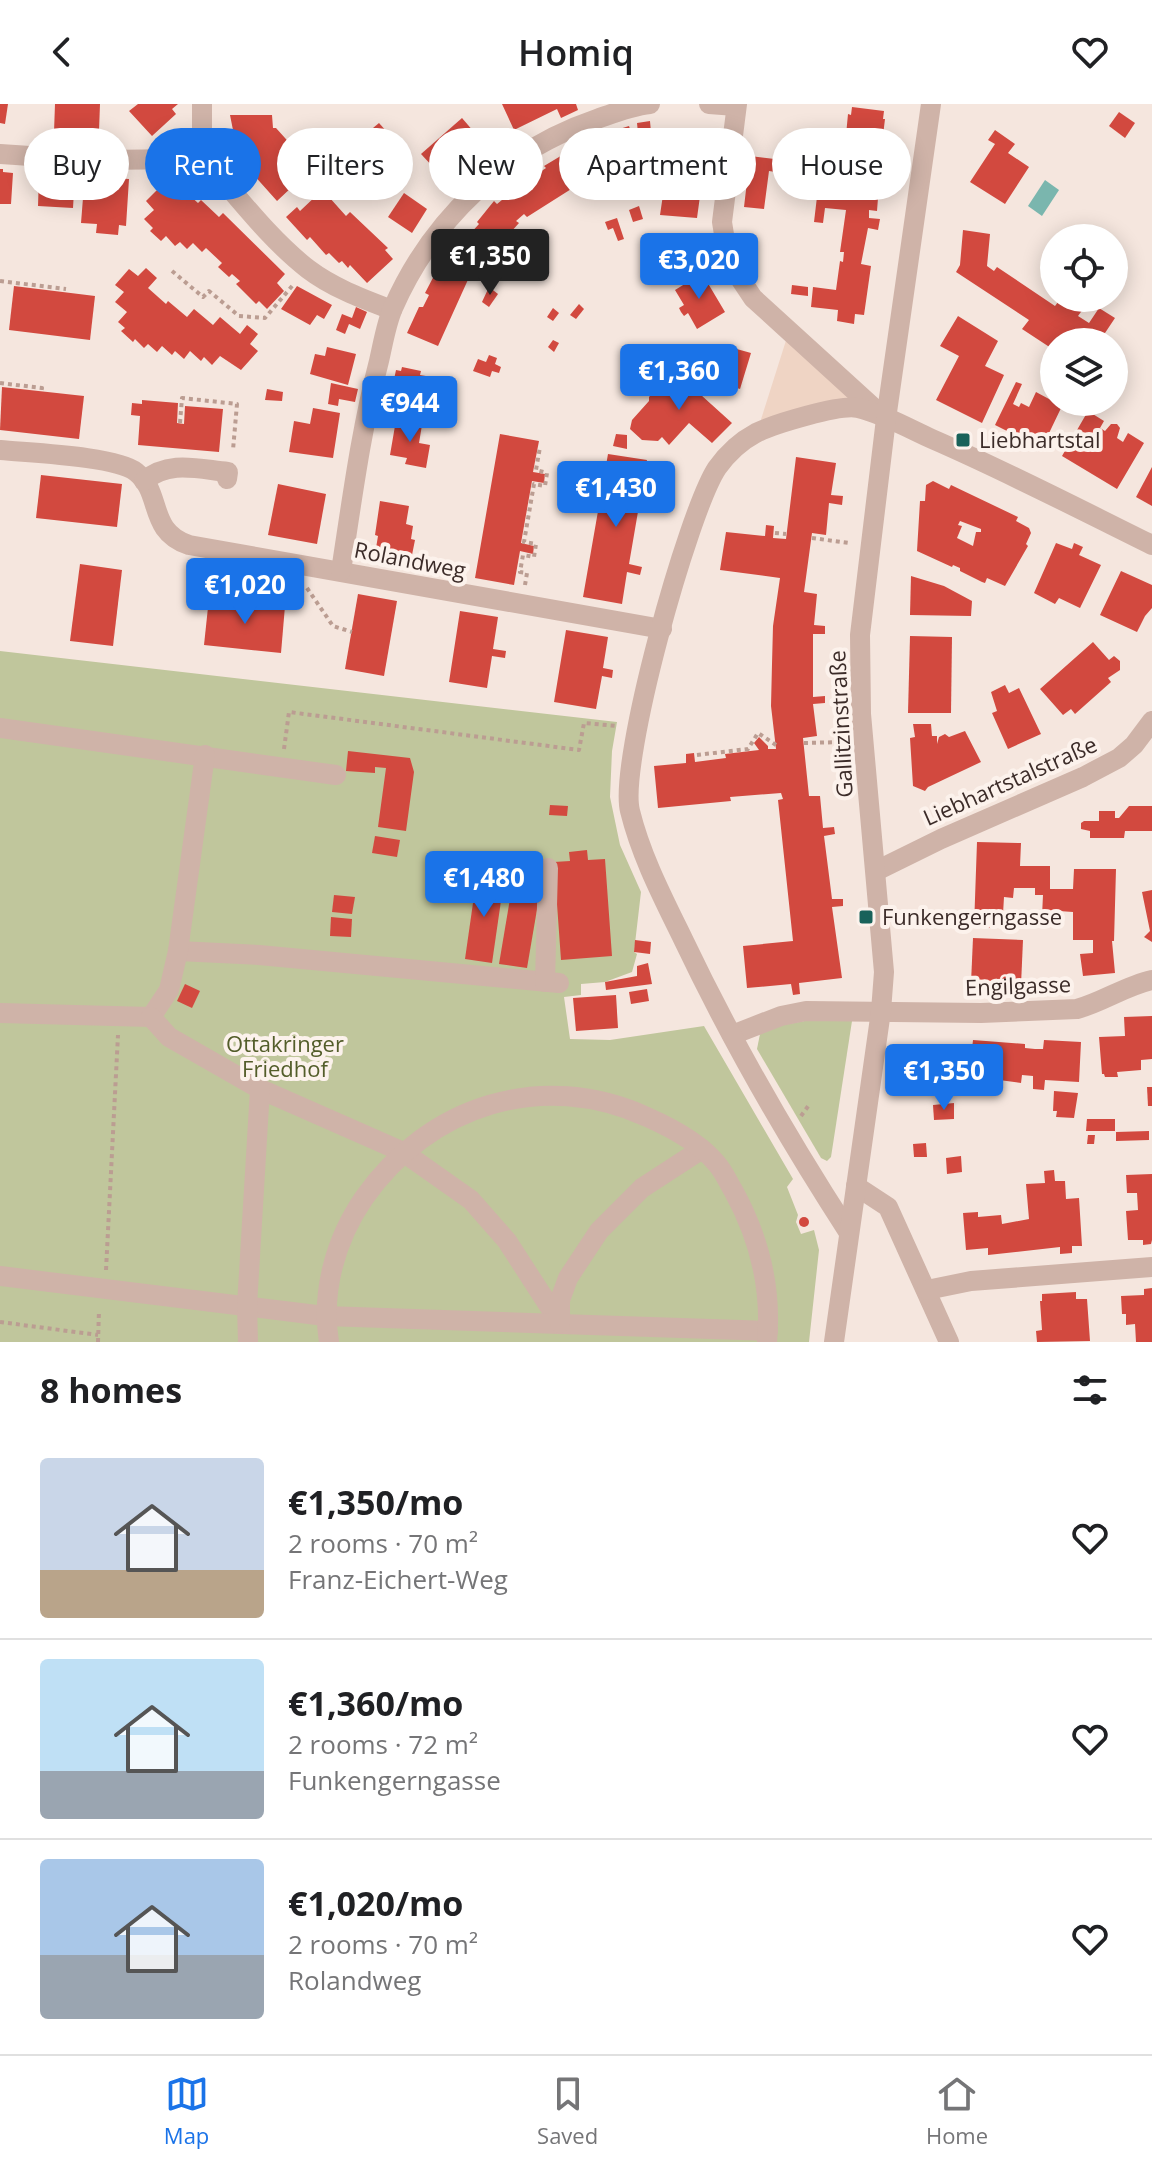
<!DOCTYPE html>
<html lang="en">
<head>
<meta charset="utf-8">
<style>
	body { margin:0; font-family:"Open Sans",sans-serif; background:#f2f2f2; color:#202124; height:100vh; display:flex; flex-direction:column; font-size:30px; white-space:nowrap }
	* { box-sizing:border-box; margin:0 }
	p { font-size:26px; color:#757577 }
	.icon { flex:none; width:44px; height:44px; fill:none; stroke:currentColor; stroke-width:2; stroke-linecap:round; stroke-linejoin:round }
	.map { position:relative; height:1238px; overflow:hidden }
	.details { display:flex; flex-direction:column; background:#fff; flex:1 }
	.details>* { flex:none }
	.hud { position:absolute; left:24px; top:24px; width:1104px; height:72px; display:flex; gap:16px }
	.buttons { position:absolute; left:1040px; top:120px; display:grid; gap:16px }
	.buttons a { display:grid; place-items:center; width:88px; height:88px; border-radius:50%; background:#fff; box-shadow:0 4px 20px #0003; font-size:40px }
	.price { position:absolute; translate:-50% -68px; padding:0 18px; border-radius:8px; background:#1a73e8; color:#fff; font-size:26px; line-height:52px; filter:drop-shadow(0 2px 4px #0008) }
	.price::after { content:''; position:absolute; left:50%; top:48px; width:24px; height:18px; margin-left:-12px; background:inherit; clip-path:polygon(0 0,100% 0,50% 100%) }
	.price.selected { background:#222; color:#fff }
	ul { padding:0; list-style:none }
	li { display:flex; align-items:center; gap:24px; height:200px; padding:0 40px }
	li+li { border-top:2px solid #e0e0e0 }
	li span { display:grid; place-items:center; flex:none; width:224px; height:160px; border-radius:8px; color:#555 }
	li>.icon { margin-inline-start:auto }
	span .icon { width:96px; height:96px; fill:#fffc; stroke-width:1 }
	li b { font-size:34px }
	h2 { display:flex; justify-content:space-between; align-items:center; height:96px; padding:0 40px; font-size:34px }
	.chip { padding:0 28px; border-radius:36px; background:#fff; box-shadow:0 4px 20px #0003; font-size:28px; line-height:72px }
	.chip.selected { background:#1a73e8; color:#fff }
	header { display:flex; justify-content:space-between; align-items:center; height:104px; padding:0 40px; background:#fff; font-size:36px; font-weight:600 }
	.menu { display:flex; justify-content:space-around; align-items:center; height:112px; border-top:2px solid #e0e0e0; background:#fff; font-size:22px; color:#757577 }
	.menu a { display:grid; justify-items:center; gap:4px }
	.menu .selected { color:#1a73e8 }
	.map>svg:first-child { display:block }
	.green { fill:#c0c69c }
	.plaza { fill:#efd4c4 }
	.water { fill:#7ab6ae }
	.building { fill:#d2493f; fill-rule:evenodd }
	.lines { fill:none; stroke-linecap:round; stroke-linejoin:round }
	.path { stroke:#bb9d92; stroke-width:4; stroke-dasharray:4 4; stroke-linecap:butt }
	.minor { stroke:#cfb3a8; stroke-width:20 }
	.poi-dot { fill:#19625a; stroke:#fcf2ec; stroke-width:3 }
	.labels { text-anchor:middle; stroke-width:8; stroke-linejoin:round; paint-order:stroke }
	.poi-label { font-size:22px; fill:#3c2c29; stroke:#fcf2ec; text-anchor:start }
	.street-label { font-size:22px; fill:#3c2c29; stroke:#fcf2ec }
	.park-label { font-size:22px; fill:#535d2a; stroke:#fcf2ec }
</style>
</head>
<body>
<header><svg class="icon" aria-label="back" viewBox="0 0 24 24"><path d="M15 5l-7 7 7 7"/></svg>Homiq<svg class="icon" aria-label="heart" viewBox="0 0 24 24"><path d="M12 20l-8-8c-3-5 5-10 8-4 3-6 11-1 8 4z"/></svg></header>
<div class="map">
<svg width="1152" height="1238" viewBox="0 0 1152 1238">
	<rect width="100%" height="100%" fill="#f5e6de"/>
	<g class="green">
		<path d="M0,547L617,618L612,647L610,693L620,741L641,788L634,848L637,850L632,868L605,878L581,880V891L564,893L570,935L610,936L704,922L793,1075L787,1083L798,1111L796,1118L801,1130L814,1126L819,1146L809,1238H0Z"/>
		<path d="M810,916L852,917L831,1053L827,1057L821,1054L757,945L760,930L782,921Z"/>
	</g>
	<path class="plaza" d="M789,227L886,315L856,303L757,328Z"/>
	<path class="water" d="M1045,76L1059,86L1042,112L1028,102Z"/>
	<g class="building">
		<path d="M0,0H8L5,20L0,19Z"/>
		<path d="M55,0H100L99,27L88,26V29L54,28Z"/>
		<path d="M138,0H178L172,5L176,10L152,32L129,7Z"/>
		<path d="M502,0H576L578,6L561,14L557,5L514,26Z"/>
		<path d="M852,3L884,7L883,15H885L879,64L886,65L884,76L877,75L875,83H873L871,93L878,94L877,107L869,106V114L880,115L878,126L868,124L861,160L871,162L864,211L855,210L854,220L837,217L838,206L811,203L813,183L836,186L840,157L843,158L844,148H840L846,106L825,104L823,119L814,118L819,76L833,78L835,62L843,63L848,10L851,11Z"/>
		<path d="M1119,8L1135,19L1125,34L1109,22Z"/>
		<path d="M230,11H272L273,24H276L303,54L299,58L308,68L277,97L252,69L245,73L237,61L230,45L236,41Z"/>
		<path d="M462,14L486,42L446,77L421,50Z"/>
		<path d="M650,17L652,39L639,40L637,19Z"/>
		<path d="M379,19L387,28L382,33L373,24Z"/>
		<path d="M629,22L638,49L627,53L629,58L612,64L610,58L601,57L594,33Z"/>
		<path d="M995,26L1015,40L1008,49L1029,63L1005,100L970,78L995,40L988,36Z"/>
		<path d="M367,36L390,58L380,69L359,50Z"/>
		<path d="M569,47L587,75L527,113L524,110L516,117L519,119L473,170L471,169L438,242L407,229L419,203H423L429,191L425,189L437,166H441L451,151L448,149L466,129L469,131L479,120L477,118L494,97L497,100L512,88L509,84L532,70L533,73L540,68L546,64L544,62Z"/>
		<path d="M750,52L783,56L782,69L769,67L764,105L744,103Z"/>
		<path d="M687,55L697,56L698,62L704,63L697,114L660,111L668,57L685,60Z"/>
		<path d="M0,65H3V68L13,69L11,100H0Z"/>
		<path d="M49,67H64V73H72V68L83,69V87H74L73,104L38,102L39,71H49Z"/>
		<path d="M93,73L129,75L126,122L119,121L118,131L96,129L97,120L81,119L83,94L92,95Z"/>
		<path d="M165,78L173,86L178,81L198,99L201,96L219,113L223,109L285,170L277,179L284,187L267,205L259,197L256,200L236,180L240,177L232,170L229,173L218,163L222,159L206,144L202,148L193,139L187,145L180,138L175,142L166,132L161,137L150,127L153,124L144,115L154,106L146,97Z"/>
		<path d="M404,89L427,105L412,129L388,113Z"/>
		<path d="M318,90L325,96L329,93L346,112L350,108L388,144L385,146L393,155L367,179L350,161L348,164L342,157L339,159L329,149L326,151L310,133L307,136L286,113L297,103L300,107Z"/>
		<path d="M639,102L643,115L633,118L629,106Z"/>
		<path d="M617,114L624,135L618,137L613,124L608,126L605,118Z"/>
		<path d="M963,126L990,130L987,162L994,167L997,163L1055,202L1061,194H1084L1089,197L1078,212L1089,219L1099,204L1115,214L1099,238H1054V246L1022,225L1029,216L956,168L960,161Z"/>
		<path d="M707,138L709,150L690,153L689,140Z"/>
		<path d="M146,164L157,174L148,184L166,200L168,197L187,213L194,205L213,221L220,213L240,230L247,221L258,230L250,240L258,247L241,266L220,252L212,261L204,253L201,257L190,247L184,255L175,247L172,251L162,242L157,248L148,240L144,244L135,235L133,238L121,227L125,224L118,218L127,208L115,198L124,188L115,181L129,165L138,172Z"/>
		<path d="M703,171L725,208L697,225L688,209L684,212L681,208L679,204L684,201L675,186L688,178L686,175L691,172L694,176Z"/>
		<path d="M792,181L808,183V192L791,190Z"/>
		<path d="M14,182L95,192L90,236L9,226Z"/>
		<path d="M297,182L332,201L324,215L317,211L310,221L281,205Z"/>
		<path d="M489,183L498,190L489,203L482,198Z"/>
		<path d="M579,200L584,205L576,215L570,211Z"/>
		<path d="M356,203L367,208L360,225L349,220L345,230L336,226L342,210L352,214Z"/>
		<path d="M553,204L559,209L553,217L547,213Z"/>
		<path d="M958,212L998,237L985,262L1004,271L982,319L936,296L959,252L940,242Z"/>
		<path d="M553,236L559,239L554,248L548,243Z"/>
		<path d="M726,242L751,249L740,285L719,278L720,274L716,273L718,269L708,266L713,252L722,255Z"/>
		<path d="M327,243L356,250L348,281L310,270L315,250L325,252Z"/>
		<path d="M489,251L497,254L495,260L501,263L499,269L492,267L490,273L473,267L478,255L486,258Z"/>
		<path d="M402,263L421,267L420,271L443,275L442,279L449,280L446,299L437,297V303L420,300L421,295L391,290L396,266L401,267Z"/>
		<path d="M685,266L706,286L701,291L732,319L712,339L689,319L669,341L662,333L658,337L642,336L630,325L632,316L649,297V293L659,282L665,281L675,268L680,272Z"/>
		<path d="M1016,278L1022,280L1013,300L1019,303L1021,299L1029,303L1036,288L1062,302L1040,348L1007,332L1009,328L995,321Z"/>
		<path d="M331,279L358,285L355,298L339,295L338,302L328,300Z"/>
		<path d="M2,283L84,292L79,335L0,326Z"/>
		<path d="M267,285L283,288L282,297L265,296Z"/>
		<path d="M142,296L178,299L177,319L184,320L185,302L223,305L219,348L138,341L140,312L131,311L132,299L142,300Z"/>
		<path d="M313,304L340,309L333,354L289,348L294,317L310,320Z"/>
		<path d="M1088,307L1104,317L1100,324L1105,327L1111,320H1117L1120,324L1117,334L1123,338L1128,329L1144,339L1117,385L1062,352Z"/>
		<path d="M396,316L422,321L419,339L430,341L426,364L405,360L407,354L390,351Z"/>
		<path d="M500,330L539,337L533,368L545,370L544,379L532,377L521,439L534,442L533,450L520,447L514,481L475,474Z"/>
		<path d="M616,330L627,331V345L613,342Z"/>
		<path d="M608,350L647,356L641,387L653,390L652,398L640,396L629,460L642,463L640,471L627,468L622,500L583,493Z"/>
		<path d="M796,353L836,359L831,391L843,392L842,401L829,399L826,431L812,429L804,488L817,490L814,521L825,522V530H813V593L825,592V599L813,600L817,632L803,634L809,692H820L823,724L834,723L835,730L824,732L832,795H843V802L832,803L842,874L799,879L800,890L793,891L791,880L747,884L743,842L793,837L778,696L783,695L781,689L730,693L731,697L658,704L654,662L686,659V650L694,649L695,658L726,654L725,650L759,646L754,639L759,633L768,642V645H776L771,602L772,560L773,522L780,474L720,466L726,428L765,432L766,421L774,422L773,434L786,435Z"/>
		<path d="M1152,363V402L1136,393Z"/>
		<path d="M41,371L122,380L117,423L36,414Z"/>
		<path d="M933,377L949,385L951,381L1018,413L1016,417L1029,424L1031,429L1026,440L1028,442L1005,482L987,474L985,479L982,478L960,467V464L953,461L952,463L917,447L920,397H925L926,381ZM960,417L981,425V428H976L973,442L957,434L962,422L958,421Z"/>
		<path d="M278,380L326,390L317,440L268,431Z"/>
		<path d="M380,397L409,402L406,420L413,422L411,435L415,436L412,451L376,444L378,432L375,431Z"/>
		<path d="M1056,439L1072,445L1074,439L1083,443L1079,451L1101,461L1080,504L1059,494L1055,500L1034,489Z"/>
		<path d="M80,460L122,466L113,542L70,537Z"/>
		<path d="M1121,467L1152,481V504L1145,512L1137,528L1100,511Z"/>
		<path d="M911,472L944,482L972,497L971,512L910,511Z"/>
		<path d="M358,490L397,497L384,572L345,565Z"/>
		<path d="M209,494L285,502L281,549L204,541Z"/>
		<path d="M460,507L498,513L493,545L506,547L505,554L492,552L487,584L449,578Z"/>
		<path d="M566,526L608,533L603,564L613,566L612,574L602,572L596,605L554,598Z"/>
		<path d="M910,532L952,533L951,609H908Z"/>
		<path d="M1093,538L1109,556L1114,552L1120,557V566L1108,574L1111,578L1075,610L1071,605L1063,611L1040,585Z"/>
		<path d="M1005,581L1009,589L1019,584L1041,630L1008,645L992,609L997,607L991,588Z"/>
		<path d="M913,620H931L932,632H937V640L939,633L945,630L949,633L965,627L981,658L928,683L925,687L913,682L910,634L915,633Z"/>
		<path d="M348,647L410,654L414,668L406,727L378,723L386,664L375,663V669L346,667Z"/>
		<path d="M550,701L568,702L567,712L549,711Z"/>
		<path d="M1129,702H1152V727H1125L1124,734H1090V727L1081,725V719L1084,717H1099V707H1115V714H1119Z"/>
		<path d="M375,732L400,736L397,753L372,749Z"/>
		<path d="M977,738L1021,739L1020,762H1050V785H1073L1074,765H1116L1114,837H1112L1115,869L1083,872L1080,850L1093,849V836H1073V808L1059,807V813L1042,812L1043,791H1035V784H1014L1013,794L1004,793L1003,810H992V824L974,823Z"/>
		<path d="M587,746L588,756L605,755L612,852L561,856L554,758L570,757L569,748Z"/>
		<path d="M477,771L504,776L492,859L465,855Z"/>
		<path d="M513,777L541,782L527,864L499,860Z"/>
		<path d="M1152,786V838L1144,833L1150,827L1142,788Z"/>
		<path d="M334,791L355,793L352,810L332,808Z"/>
		<path d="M331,813L352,815L351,833L330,832Z"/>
		<path d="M973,834L1023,836L1021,881L971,879Z"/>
		<path d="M635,836L651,838L650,850L634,848Z"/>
		<path d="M648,859L652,880L606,886L605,878L637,872V862Z"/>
		<path d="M185,880L200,887L192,904L177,897Z"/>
		<path d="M647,885L649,897L631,900L629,888Z"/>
		<path d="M616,891L618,924L576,927L573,894Z"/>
		<path d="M1152,912V955L1141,956V966L1117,968L1118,973H1105L1104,970H1102L1099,933L1125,932L1124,913Z"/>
		<path d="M973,936L1025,940V944L1035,945H1043L1044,936L1081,938L1079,978L1045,976L1044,986L1033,985V972L1022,971L1021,979L969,972Z"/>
		<path d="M1147,983H1152V1002H1148Z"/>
		<path d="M1054,987L1078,989L1074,1014L1056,1013L1057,1007H1053Z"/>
		<path d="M954,999V1015L934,1016L933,1001Z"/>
		<path d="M1087,1015H1115V1027H1086Z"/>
		<path d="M1149,1027V1036L1116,1037V1028Z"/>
		<path d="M1088,1031H1095L1094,1040H1087Z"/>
		<path d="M926,1039L927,1053H914L913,1040Z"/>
		<path d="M961,1052L962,1068L947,1070L946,1054Z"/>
		<path d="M1054,1066L1055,1077H1065L1066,1095L1079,1094L1082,1142H1072V1149L1060,1150V1143L988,1151V1144L966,1146L963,1109L978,1108V1113L1001,1111L1002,1120L1029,1115L1026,1080L1045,1079L1044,1067Z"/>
		<path d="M1152,1070V1136L1151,1140L1143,1141V1136H1128L1126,1107L1138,1106L1137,1089H1127L1126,1071Z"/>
		<circle cx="804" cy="1118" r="5"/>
		<path d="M1152,1184V1238H1136L1135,1220L1126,1221V1210H1122L1121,1192L1144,1191V1185Z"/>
		<path d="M1076,1188V1195H1087L1090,1237L1037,1238L1036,1227L1042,1226L1040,1197H1042V1190Z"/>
	</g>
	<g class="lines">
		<g class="path">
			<path d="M172,167L203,193L209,187L239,212L265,214L293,181"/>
			<path d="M0,177L66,185"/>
			<path d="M0,279L42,284L41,288"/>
			<path d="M180,319L182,294L237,300L233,346"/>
			<path d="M775,429L786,430"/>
			<path d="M812,434L849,439"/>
			<path d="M525,481L527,469L520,468L523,451L534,453L536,440L524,438L534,380L545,382L547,369L536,366L540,343"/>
			<path d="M307,484L333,522L352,528"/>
			<path d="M245,498L248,473"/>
			<path d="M804,639L845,638"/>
			<path d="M284,645L289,608L579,646L584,619L617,622"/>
			<path d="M697,651L748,645L758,629L776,641"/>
			<path d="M801,1012L809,1001"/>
			<path d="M106,1166L118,931"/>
			<path d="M0,1218L98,1231"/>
			<path d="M98,1238L99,1206"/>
		</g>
		<g class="minor">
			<path d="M202,0V52C235,89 268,134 308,165C333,184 363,195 392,206"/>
			<path d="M709,0L736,2"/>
			<path d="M737,0L722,118L726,143L737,170L753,194L877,307"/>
			<path d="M0,50C67,55 134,59 202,52"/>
			<path d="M0,346C29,349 116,352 136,368C163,389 147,427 189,441L662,525"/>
			<path d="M144,377C169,356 197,365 228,368L227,375"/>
			<path d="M341,467C352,396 361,326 379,257C383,240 386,220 393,204C432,115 505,46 597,15C614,9 631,2 650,0"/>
			<path d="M0,624L336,671"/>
			<path d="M876,767L941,735L1083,673L1119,654L1134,641L1152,617"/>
			<path d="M178,847L259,851L559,879"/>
			<path d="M545,878L548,764"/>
			<path d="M0,909L151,913L169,886L178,847L205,651"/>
			<path d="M151,913L169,933L260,985L403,1048L471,1096L507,1137L560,1219"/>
			<path d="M732,931L781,912L806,907L981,909L1077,905C1103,898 1125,882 1152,876"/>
			<path d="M856,1082L888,1103L949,1238"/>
			<path d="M849,1129C788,1035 731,936 683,835C663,794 641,752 630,707C618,659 688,408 717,364C727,350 741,337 756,329C774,320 840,300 858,304C883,310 908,324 932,335C1006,367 1079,405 1152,441"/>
			<path d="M0,1172L325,1212L768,1227"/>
			<path d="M927,1186L971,1177L1152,1163"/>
			<path d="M560,1219V1196L568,1174L599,1127L642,1084L702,1045"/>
			<path d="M248,1238L247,1202L260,985"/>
			<path d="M329,1238C321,1188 335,1136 364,1094C429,1001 542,965 647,1013C672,1024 700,1039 717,1060C724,1068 728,1078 733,1086C759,1133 772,1184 767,1238"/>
			<path d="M834,1238L881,907L884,868L861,610L860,531L886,315L931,0"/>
		</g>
	</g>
	<g class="poi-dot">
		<rect x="955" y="328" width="16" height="16" rx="4"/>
		<rect x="858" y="805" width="16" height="16" rx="4"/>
	</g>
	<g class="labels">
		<g class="poi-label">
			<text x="979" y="344">Liebhartstal</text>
			<text x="882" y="821">Funkengerngasse</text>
		</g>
		<g class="street-label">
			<text transform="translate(410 456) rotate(11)" y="8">Rolandweg</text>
			<text transform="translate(841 620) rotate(-93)" y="8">Gallitzinstraße</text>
			<text transform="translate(1010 677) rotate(-24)" y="8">Liebhartstalstraße</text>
			<text transform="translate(1018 882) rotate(-2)" y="8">Engilgasse</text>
		</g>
		<g class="park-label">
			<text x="285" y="948">Ottakringer<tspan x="285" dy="25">Friedhof</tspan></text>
		</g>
	</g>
</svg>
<div class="buttons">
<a><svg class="icon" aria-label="locate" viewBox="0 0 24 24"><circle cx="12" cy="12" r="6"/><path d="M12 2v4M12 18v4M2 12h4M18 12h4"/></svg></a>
<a><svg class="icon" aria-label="layers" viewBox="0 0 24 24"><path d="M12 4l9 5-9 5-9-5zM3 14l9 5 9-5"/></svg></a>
</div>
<b class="price selected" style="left:490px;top:193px">€1,350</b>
<b class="price" style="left:699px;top:197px">€3,020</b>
<b class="price" style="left:679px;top:308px">€1,360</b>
<b class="price" style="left:410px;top:340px">€944</b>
<b class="price" style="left:616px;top:425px">€1,430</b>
<b class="price" style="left:245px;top:522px">€1,020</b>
<b class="price" style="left:484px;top:815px">€1,480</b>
<b class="price" style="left:944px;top:1008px">€1,350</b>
<div class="hud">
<a class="chip">Buy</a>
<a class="chip selected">Rent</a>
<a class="chip">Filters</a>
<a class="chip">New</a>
<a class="chip">Apartment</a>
<a class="chip">House</a>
</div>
</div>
<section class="details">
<h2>8 homes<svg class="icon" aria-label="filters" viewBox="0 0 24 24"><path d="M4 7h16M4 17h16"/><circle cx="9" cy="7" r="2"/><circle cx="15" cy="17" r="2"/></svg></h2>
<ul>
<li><span style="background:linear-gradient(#c9d6e8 70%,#b9a48a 0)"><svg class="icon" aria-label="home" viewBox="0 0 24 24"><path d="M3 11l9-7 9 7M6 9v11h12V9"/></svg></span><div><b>€1,350/mo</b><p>2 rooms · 70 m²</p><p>Franz-Eichert-Weg</p></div><svg class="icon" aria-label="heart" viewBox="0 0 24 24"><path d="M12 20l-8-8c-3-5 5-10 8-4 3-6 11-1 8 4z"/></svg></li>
<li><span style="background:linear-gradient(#bfe0f5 70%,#9aa5b1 0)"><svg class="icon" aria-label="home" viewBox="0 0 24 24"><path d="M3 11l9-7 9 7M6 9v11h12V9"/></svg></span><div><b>€1,360/mo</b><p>2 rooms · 72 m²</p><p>Funkengerngasse</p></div><svg class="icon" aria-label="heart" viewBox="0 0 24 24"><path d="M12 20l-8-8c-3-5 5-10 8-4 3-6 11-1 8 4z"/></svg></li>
<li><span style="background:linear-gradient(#a9c7e8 60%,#9aa5b1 0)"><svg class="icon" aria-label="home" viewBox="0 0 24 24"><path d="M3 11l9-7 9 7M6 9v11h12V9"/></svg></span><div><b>€1,020/mo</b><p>2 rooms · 70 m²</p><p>Rolandweg</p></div><svg class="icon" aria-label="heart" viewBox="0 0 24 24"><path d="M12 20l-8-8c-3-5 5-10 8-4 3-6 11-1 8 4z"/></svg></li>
</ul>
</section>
<nav class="menu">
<a class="selected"><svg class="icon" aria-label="map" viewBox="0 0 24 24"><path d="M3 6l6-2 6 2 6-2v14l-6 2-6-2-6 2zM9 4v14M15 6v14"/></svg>Map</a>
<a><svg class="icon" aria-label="saved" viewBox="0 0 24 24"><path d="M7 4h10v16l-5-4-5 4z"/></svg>Saved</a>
<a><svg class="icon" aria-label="home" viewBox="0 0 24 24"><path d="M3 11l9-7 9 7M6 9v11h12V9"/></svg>Home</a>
</nav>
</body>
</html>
